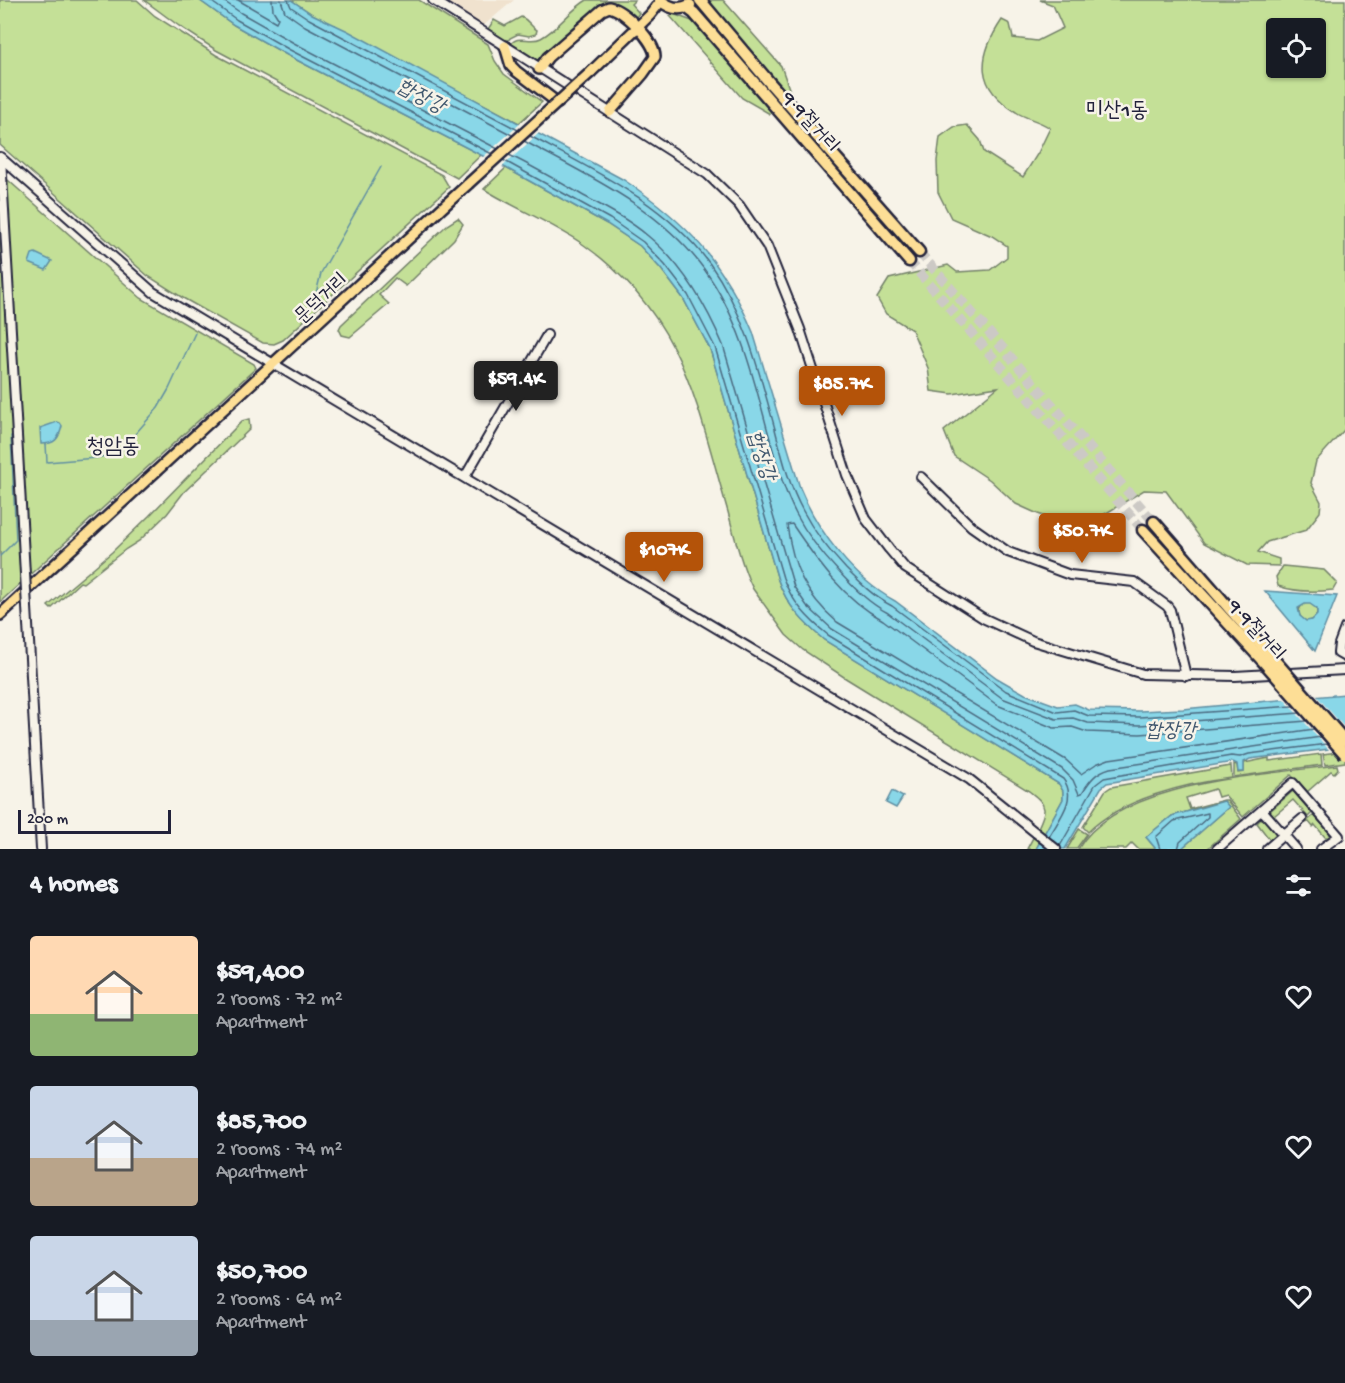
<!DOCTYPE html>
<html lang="en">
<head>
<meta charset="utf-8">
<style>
	body { margin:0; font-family:"Gochi Hand","Poor Story",sans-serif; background:#20242c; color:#f1f3f6; height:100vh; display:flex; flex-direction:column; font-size:22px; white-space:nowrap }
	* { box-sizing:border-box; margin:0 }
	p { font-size:20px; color:#9ea1a6 }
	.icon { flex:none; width:33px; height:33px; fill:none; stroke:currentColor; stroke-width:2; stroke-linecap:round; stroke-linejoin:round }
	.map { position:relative; height:849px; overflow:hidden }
	.drawer { display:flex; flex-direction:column; background:#171b24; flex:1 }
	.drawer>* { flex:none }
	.controls { position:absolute; left:1266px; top:18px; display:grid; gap:12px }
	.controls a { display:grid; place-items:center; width:60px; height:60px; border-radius:6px; background:#171b24; box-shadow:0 2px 4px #0004; font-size:30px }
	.scale { position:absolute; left:18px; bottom:15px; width:153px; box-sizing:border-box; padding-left:6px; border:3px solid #22223b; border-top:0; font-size:16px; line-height:21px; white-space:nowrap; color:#22223b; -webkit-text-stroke:4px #f7f3e8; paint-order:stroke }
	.price { position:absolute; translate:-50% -51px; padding:0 14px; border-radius:6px; background:#b45309; color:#fff; font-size:20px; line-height:39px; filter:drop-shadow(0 2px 3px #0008) }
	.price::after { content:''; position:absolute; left:50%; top:36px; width:18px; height:14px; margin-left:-9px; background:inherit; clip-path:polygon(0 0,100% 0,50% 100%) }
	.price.active { background:#222; color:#fff }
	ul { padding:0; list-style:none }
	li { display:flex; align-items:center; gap:18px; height:150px; padding:0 30px }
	li span { display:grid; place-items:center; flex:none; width:168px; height:120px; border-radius:6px; color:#555 }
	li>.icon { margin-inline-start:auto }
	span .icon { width:72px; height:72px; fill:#fffc; stroke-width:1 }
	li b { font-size:26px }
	h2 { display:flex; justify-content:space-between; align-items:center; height:72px; padding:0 30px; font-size:26px }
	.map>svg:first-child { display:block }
	.built { fill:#f0e2ce }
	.green { fill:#c4e097; stroke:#738169; stroke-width:1.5; fill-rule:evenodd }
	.water { fill:#89d7e8; stroke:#608fa3; stroke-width:1.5; fill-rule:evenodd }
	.pier { fill:#f7f3e8 }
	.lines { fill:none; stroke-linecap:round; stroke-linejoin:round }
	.shore { stroke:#4b6a80; stroke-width:1.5 }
	.stream { stroke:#608fa3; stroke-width:1.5 }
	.highway-tunnel { stroke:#ccc9c5; stroke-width:10; stroke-dasharray:10 5; stroke-linecap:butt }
	.minor-casing { stroke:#22223b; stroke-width:12 }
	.major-casing { stroke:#22223b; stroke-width:14 }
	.highway-casing { stroke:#22223b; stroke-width:15 }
	.minor { stroke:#f7f3e8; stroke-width:8 }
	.major { stroke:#fdde96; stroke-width:9 }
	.highway { stroke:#fdde96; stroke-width:10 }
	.minor-bridge-casing { stroke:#22223b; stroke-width:12; stroke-linecap:butt }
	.major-bridge-casing { stroke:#22223b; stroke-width:14; stroke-linecap:butt }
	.highway-bridge-casing { stroke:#22223b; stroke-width:15; stroke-linecap:butt }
	.minor-bridge { stroke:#f7f3e8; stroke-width:8 }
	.major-bridge { stroke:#fdde96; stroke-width:9 }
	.highway-bridge { stroke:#fdde96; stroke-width:10 }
	.labels { text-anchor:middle; stroke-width:5; stroke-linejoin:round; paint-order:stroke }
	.street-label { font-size:20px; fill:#22223b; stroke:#f7f3e8 }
	.water-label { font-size:21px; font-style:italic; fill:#41586f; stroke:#f7f3e8 }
	.quarter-label { font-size:22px; fill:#22223b; stroke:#f7f3e8 }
</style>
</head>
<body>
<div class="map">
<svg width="1345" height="849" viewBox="0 0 1345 849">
	<rect width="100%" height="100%" fill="#f7f3e8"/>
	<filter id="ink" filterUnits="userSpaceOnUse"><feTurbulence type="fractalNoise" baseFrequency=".0167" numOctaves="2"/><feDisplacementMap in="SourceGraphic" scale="12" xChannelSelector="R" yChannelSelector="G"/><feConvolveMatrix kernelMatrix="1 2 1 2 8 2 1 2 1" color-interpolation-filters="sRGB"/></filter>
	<g filter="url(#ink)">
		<path class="built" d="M441,0H514L482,27Z"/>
		<g class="green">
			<path d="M0,0H137L155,16L216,55L442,175L449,187L283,340L274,344L263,343L183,298L148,276L0,145Z"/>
			<path d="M144,0H199L234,25L287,55L481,155L457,178L216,50L179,26Z"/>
			<path d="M291,0H419L488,44L495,61L504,74L542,102L519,123L312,14Z"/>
			<path d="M587,0H635L631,4L639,13L634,20L619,6L612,4L580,26L536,61L510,45C518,33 530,44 541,38C558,29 570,10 587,0Z"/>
			<path d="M710,0H723L781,66L791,94L789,96L715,11Z"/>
			<path d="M1040,0H1345V429L1316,461L1311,483L1321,502L1320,512L1306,530L1267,542L1258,552L1279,559V566L1247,565L1204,543L1166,491L1144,490L1095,520L1075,527L1038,514L1016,504L990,480L954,456L944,431L998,387L952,394L931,391L928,368L912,330L886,314L877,298L889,279L948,265L957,272L990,270L1007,257V246L992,236L951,218L938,192L937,161L940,137L954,127L967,125L980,140L984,152L1023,177L1038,153L1050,128C1039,120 1026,119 1016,112C975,87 977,57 1002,20L1010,24L1013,38L1037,41L1063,28L1053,5ZM1276,28H1316V68H1276Z"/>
			<path d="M673,14L692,21L702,30L773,111L770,114L742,98L670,16Z"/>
			<path d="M521,17C529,20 530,26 537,30L536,34L529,36L518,34L510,38L507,43L488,29L494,20L505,26Z"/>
			<path d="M506,168L607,224L640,246L661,269L683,298L710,349L778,580C787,606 804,623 824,640L1059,784L1063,791V799L1036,849H1027C1031,841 1045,818 1044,809C1043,801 1035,796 1029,791L847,679L803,650L786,635L753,589L748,578C739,556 734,534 728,512C696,402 683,316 584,245C553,223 516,209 484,189Z"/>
			<path d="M0,173L141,298L254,364L256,368L0,602Z"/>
			<path d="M458,218L463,224L454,239L406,286L395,278L379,295L389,304L350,337L342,335L339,329L341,325L447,225Z"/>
			<path d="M249,419L250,429L184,492L167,514L139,541L126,549L83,583L80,582L51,609L48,606L112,552L149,516L242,421Z"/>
			<path d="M1283,566L1324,570L1337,583L1333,590C1315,592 1295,592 1278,586L1276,577Z"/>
			<circle cx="1308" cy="612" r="9"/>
			<path d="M1345,751V762L1325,765L1323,754Z"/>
			<path d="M1321,754L1322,765L1234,777V764L1237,765L1238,773L1244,772V763L1269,758V761Z"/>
			<path d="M1337,765L1338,769L1334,773L1331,771L1307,792L1291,775L1243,817L1225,795L1218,797L1215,789L1186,798L1190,809L1224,800H1227L1241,819L1207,849H1181L1229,807L1224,801L1172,816L1146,837L1156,849H1138L1132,843L1126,849H1078C1117,781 1266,775 1337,765Z"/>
			<path d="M1231,766L1232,778C1187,783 1121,799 1088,832L1083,827L1105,791L1111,787Z"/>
			<path d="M1293,791L1312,813L1308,817L1293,800L1274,816L1270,811Z"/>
			<path d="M1314,815L1330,833L1329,837H1325L1315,825L1313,827L1309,822L1305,823Z"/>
			<path d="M1261,819H1264L1276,834L1270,840L1257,823Z"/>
			<path d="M1079,829L1087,834L1076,849H1067Z"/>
		</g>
		<g class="water">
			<path d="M199,0H291L312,14L348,31L624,180C687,222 724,263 753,332L800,488C818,532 853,578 895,601L997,678L1025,694L1058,706L1075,704L1089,710L1140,711L1183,709L1345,694V747L1250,759L1244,762V772H1238L1237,764L1233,762L1107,783L1101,788L1065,849H1036L1063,799V791L1059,784L824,640C804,623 787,606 778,580L710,349L683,298L661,269L640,246L607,224L506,168L287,55L234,25Z"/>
			<path d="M35,253L52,261L46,270L29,263L32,254Z"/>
			<path d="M57,422L60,423L62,426C59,439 55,444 41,444L40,428Z"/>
			<path d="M1265,591L1337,596L1315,651ZM1305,604H1310L1317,609V615L1312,620L1306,621L1300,616L1298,608Z"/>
			<path d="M892,791L903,797L896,808L886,803Z"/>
			<path d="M1224,801L1229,807L1181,849H1156L1146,837L1172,816Z"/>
		</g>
		<g class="pier">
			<path d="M522,122L540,132L500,169L481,159Z"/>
			<path d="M1316,695L1345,728V750L1331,752L1283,698Z"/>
		</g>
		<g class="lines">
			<g class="shore">
				<path d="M209,0L237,20L290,50L492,154"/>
				<path d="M222,0L241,13L294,43L498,149"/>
				<path d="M238,0L276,22L278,18L273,10L272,0"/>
				<path d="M281,0L285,12L305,26L512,135"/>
				<path d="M288,0L291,7L309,19L518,130"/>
				<path d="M530,136C595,171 665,203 710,264C745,313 759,371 775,429C782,456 789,486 803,511C814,532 830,552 846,569C860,583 874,597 892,606L1006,691L1057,712L1074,710L1089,716L1140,717L1293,706"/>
				<path d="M524,141C588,176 659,207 704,269C739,317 753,375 768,432C776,460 783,489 796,514C807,535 823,555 839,572C854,588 869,603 888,613L1002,698L1056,719L1073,718L1088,723L1140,725L1300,713"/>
				<path d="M509,155C534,167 558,181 582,195C604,207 628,219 648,236C682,264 706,305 723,345L794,587L807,606L832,629L1062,769L1073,780L1079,794L1082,793C1090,780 1096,772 1110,768L1321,737"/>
				<path d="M503,160L610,219L643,242L665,265L688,295L715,347L783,578C792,602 808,619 828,635L1063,779C1078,798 1059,819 1049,837"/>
				<path d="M1307,721L1140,734L1087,732L1072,727L1054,728L997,705L883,620C843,599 817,561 792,524L787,525C793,568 805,594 837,622L1066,760L1081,774L1096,764L1109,759L1314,729"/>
				<path d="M1060,846L1095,785L1104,778L1231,756L1240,757L1249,754L1327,744"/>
				<path d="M1160,849L1156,837L1174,821L1208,813V817L1180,842L1178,849"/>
			</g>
			<g class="stream">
				<path d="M314,302L321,273L381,167"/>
				<path d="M46,444L47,462L96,458L110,455L121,450L158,408L169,389L195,333"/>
				<path d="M0,556L16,540L11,436"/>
			</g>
			<g class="highway-tunnel">
				<path d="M919,252L1154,522"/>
				<path d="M909,261L1143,530"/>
			</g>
			<g class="minor-casing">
				<g id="minor">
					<path d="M433,0L707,174L739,205L767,246L800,329L847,475L866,519L889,549L905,568L983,618L1033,641L1143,674L1235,676L1345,670"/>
					<path d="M0,157L153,292L969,779L1056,849"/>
					<path d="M1,158L25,574"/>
					<path d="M465,477L547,335"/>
					<path d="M921,477L971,526L1008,552L1070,575L1134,582L1167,606L1170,610L1186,676"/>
					<path d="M27,607L41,849"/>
					<path d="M1345,628L1339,644L1338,653L1345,657"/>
					<path d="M1262,810L1296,849"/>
					<path d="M1217,849L1293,783L1339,836L1321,849"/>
					<path d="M1267,849L1302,819"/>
				</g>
			</g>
			<g class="major-casing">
				<g id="major">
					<path d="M505,46L511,66L516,71L558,103"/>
					<path d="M539,69L548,57L602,10L609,7C624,10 655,41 655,57L643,74L610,112"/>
					<path d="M591,72L650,15L661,1"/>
					<path d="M0,615L468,184"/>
				</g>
			</g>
			<g class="highway-casing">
				<g id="highway">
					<path d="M660,0C669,8 679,11 690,5"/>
					<path d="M700,0L769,82L919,252"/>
					<path d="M686,7L694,13L909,261"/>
					<path d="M1154,522L1269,654"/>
					<path d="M1143,530L1262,660"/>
				</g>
			</g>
			<use href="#minor" class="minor"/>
			<use href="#major" class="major"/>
			<use href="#highway" class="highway"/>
			<g class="minor-bridge-casing">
				<path id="minor-bridge" d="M25,574L27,607"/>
			</g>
			<g class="major-bridge-casing">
				<path id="major-bridge" d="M468,184L591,72"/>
			</g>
			<g class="highway-bridge-casing">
				<g id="highway-bridge">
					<path d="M1269,654L1345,741"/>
					<path d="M1262,660L1345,754"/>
				</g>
			</g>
			<use href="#minor-bridge" class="minor-bridge"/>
			<use href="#major-bridge" class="major-bridge"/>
			<use href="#highway-bridge" class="highway-bridge"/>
		</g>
	</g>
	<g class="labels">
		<g class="street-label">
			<text transform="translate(812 121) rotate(48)" y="7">9·9절거리</text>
			<text transform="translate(320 297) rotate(-43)" y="7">문덕거리</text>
			<text transform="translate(1258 629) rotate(48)" y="7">9·9절거리</text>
		</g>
		<g class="water-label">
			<text transform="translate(422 95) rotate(28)" y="7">합장강</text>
			<text transform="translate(763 455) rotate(72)" y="7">합장강</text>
			<text transform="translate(1171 729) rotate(1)" y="7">합장강</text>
		</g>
		<g class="quarter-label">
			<text x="1117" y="116">미산1동</text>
			<text x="113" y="452">청암동</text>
		</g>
	</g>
</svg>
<div class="controls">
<a><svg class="icon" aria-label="locate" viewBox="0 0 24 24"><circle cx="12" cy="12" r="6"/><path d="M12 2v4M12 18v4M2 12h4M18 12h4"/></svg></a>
</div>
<div class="scale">200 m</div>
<b class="price active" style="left:516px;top:412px">$59.4K</b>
<b class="price" style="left:842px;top:417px">$85.7K</b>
<b class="price" style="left:1082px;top:564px">$50.7K</b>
<b class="price" style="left:664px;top:583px">$107K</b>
</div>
<section class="drawer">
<h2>4 homes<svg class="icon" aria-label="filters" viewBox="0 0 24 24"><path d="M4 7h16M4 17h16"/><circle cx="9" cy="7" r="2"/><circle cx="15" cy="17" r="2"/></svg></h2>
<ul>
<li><span style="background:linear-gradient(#ffd9b3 65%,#8fb573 0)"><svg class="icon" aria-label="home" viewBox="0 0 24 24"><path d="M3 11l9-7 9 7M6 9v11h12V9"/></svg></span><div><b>$59,400</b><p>2 rooms · 72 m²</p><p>Apartment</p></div><svg class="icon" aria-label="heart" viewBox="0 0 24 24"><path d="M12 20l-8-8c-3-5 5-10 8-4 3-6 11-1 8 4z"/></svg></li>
<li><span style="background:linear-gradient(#c9d6e8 60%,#b9a48a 0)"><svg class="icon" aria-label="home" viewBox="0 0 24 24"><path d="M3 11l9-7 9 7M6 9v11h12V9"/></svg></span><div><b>$85,700</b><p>2 rooms · 74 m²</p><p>Apartment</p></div><svg class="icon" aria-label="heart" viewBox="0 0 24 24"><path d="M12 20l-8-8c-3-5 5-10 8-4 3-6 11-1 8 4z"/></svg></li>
<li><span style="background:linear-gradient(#c9d6e8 70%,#9aa5b1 0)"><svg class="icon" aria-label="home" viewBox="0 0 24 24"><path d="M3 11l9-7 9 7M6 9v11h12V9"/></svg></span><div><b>$50,700</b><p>2 rooms · 64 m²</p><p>Apartment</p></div><svg class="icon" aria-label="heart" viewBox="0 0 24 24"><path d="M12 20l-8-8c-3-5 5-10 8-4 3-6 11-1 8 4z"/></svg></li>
</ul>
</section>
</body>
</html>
